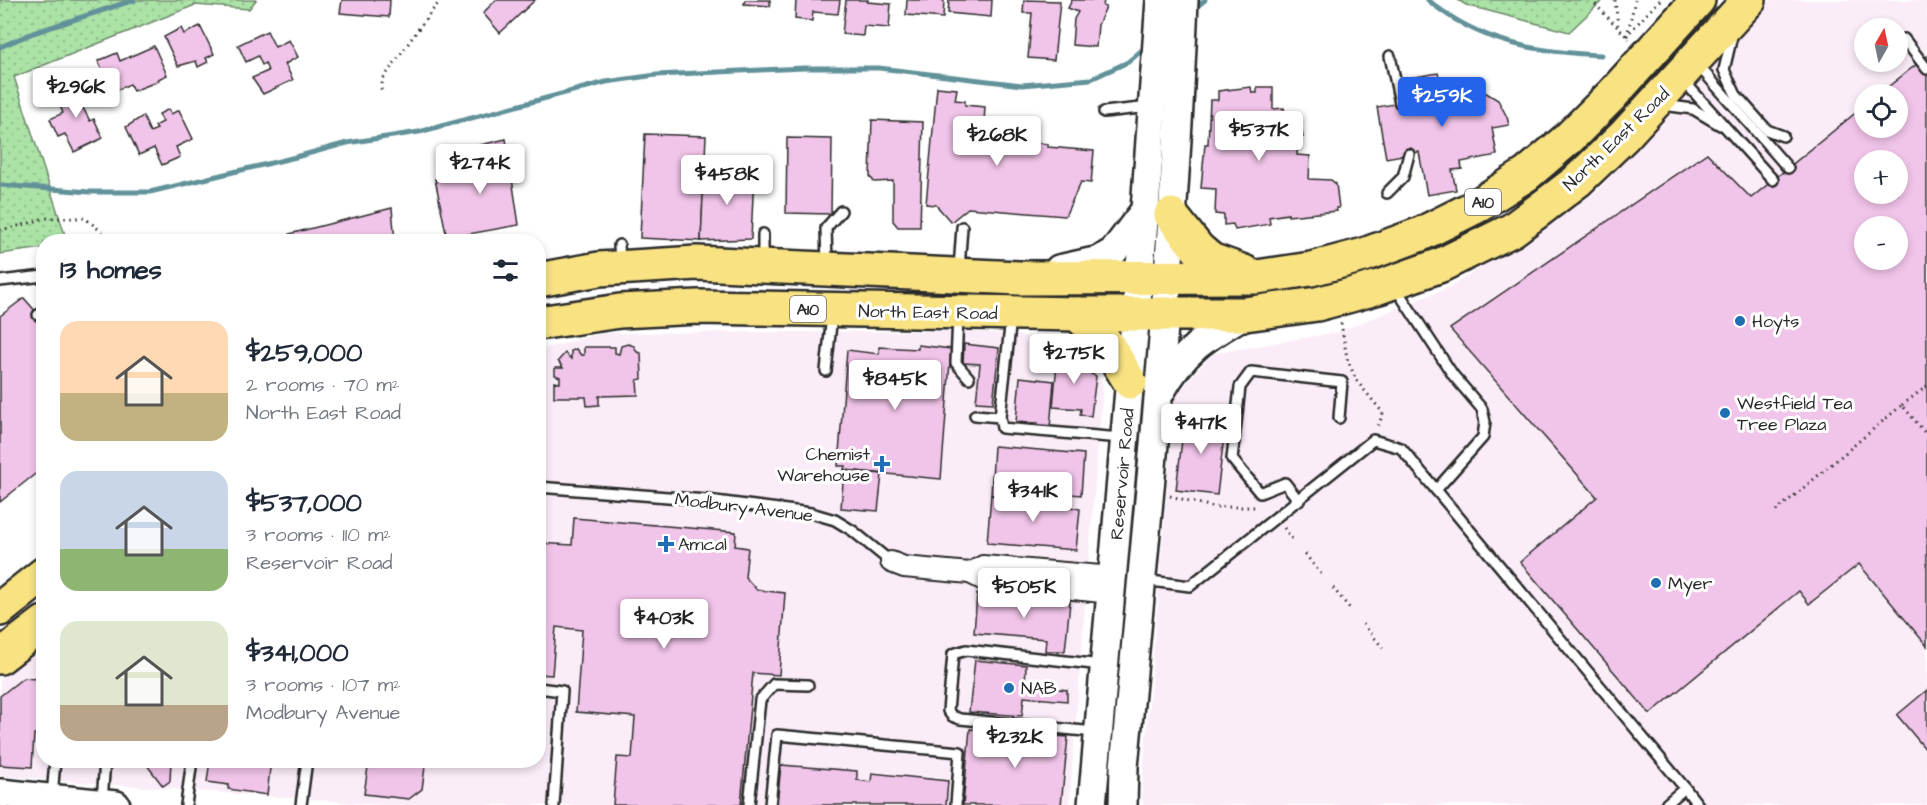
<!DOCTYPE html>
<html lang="en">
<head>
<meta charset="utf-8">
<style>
	body { margin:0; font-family:"Architects Daughter",sans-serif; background:#f6f6f7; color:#1f2937; height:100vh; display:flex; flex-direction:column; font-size:22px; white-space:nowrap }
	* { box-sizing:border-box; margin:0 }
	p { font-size:20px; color:#747a83 }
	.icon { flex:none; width:33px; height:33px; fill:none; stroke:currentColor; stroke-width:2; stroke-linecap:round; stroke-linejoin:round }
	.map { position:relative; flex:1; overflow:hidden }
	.drawer { position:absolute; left:36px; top:234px; width:510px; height:534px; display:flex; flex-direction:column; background:#fff; border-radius:24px; box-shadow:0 3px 9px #0003 }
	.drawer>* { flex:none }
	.needle { width:39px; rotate:9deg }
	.buttons { position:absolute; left:1854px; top:18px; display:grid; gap:12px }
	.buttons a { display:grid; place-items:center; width:54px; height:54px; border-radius:50%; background:#fff; box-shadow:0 3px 9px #0003; font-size:30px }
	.price { position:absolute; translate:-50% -51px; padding:0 14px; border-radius:6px; background:#fff; color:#222; font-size:20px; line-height:39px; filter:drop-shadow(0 2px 3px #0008) }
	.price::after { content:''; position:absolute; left:50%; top:36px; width:18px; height:14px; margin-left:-9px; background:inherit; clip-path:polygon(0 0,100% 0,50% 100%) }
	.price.current { background:#2563eb; color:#fff }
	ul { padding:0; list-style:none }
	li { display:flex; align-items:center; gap:18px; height:150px; padding:0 24px }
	li span { display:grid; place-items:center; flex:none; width:168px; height:120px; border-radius:18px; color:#555 }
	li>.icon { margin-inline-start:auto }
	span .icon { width:72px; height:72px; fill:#fffc; stroke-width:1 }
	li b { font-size:26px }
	h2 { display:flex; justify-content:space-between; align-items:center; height:72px; padding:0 24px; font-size:26px }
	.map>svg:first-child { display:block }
	.built { fill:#fbedf8; fill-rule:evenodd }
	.green { fill:url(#green-dots); stroke:#6b8668; stroke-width:1.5 }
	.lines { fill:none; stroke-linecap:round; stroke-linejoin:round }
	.stream { stroke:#629299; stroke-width:5 }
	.building { fill:#f1c4e9; stroke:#2b2b2b; stroke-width:1.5; fill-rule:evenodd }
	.lane-casing { stroke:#2b2b2b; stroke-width:14 }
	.street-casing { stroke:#2b2b2b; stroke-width:24 }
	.secondary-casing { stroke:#2b2b2b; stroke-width:32 }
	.highway-casing { stroke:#2b2b2b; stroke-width:38 }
	.path { stroke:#2b2b2b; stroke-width:3; stroke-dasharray:1.5 4.5; stroke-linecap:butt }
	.lane { stroke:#fff; stroke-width:9 }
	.street { stroke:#fff; stroke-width:20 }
	.secondary { stroke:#fff; stroke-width:27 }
	.highway { stroke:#f8e281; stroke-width:33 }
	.poi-dot { fill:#1f6fb2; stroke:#fff; stroke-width:2 }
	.labels { text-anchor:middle; stroke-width:6; stroke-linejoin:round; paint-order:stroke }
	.shield { fill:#fff; stroke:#6b6b6b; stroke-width:1.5 }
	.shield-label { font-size:16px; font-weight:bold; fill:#2b2b2b }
	.street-label { font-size:18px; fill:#2b2b2b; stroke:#fff }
	.poi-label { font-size:18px; fill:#2b2b2b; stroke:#fff; text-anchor:start }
</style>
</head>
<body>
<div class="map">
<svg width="1927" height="805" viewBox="0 0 1927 805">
	<defs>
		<pattern id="green-dots" width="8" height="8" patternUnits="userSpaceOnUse" patternTransform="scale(1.5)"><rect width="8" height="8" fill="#abe2a6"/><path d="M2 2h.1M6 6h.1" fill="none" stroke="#93c28f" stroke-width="1.8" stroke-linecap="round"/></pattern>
	</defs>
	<rect width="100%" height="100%" fill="#fff"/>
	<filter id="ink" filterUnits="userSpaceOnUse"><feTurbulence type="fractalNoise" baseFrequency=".0167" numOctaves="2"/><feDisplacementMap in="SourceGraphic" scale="12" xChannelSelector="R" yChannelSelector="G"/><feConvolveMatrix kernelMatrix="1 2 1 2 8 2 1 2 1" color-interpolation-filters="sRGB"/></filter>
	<g filter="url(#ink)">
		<g class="built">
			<path d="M1771,0H1927V805H1144L1141,799L1175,396L1212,354L1338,332L1450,287L1596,192ZM1864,28H1898V62H1864ZM1864,94H1898V128H1864ZM1864,160H1898V194H1864ZM1864,226H1898V260H1864Z"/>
			<path d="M970,331L1073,340L1092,360L1103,385L1069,805H380L0,776V679L43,645L44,760H538L539,350L602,333Z"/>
		</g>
		<g class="green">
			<path d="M0,0H256L249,9L195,5L14,77L67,241L44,242L43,248L0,254Z"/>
			<path d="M1458,0H1603L1569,32L1466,5Z"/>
		</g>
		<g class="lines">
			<g class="stream">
				<path d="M1428,0C1479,43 1536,52 1601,55"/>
				<path d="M1195,8L1205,0"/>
				<path d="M0,47L33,33L134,0"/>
				<path d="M0,185L90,192H150L296,157L347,143L419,132L606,82L656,75L804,68H879L1022,85L1091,79L1128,62L1141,51"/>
			</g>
		</g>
		<g class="building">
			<path d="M342,0H390L389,17L340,13Z"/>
			<path d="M496,0H535L500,33L483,13Z"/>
			<path d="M745,0H770V6L744,4Z"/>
			<path d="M796,0H840L838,14L813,12L812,21L795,19Z"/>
			<path d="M846,0H868L867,2L891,4L889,28L864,26L863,36L842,34Z"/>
			<path d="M907,0H944L943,18L906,15Z"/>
			<path d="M949,0H992L991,17L948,13Z"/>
			<path d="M1024,0L1060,1L1054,60L1028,58L1032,13H1023Z"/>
			<path d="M1072,0H1104L1103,6L1106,7L1098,25L1096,47L1072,45L1074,19L1078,12L1068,8Z"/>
			<path d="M200,26L214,54L206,58L208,62L198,67L196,61L178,66L164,37L181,28L184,34Z"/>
			<path d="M267,31L275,47L289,40L298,57L285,64L293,80L263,94L252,78L268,71L265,63L262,65L258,56L246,62L238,45Z"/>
			<path d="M154,46L167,75L158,79L159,81L133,91L130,84L112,92L98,61L117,53L120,61Z"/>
			<path d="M1927,56V646L1859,564L1809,604L1799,591L1650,714L1520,562L1597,497L1450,329L1707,153L1751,198L1864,106V128H1898V94H1879ZM1864,160H1898V194H1864ZM1864,226H1898V260H1864Z"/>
			<path d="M1438,73L1440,80L1456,77L1458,86L1478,88L1498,100L1507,117L1509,125L1492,128L1497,155L1461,162L1462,169L1452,170L1456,190L1427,195L1419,152L1386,158L1377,107L1412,101L1408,78Z"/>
			<path d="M86,83L94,100L82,106L90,121L94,119L103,138L74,152L65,134L58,137L50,119L63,113L56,97Z"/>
			<path d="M937,87L957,89L955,100L965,101V105L985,107L982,153L1003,155L1004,140L1048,144V147L1094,151L1091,183L1081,182L1065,216L968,208L951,222L936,205L926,204Z"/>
			<path d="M1251,87L1252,93H1257V87H1273V109L1284,108L1285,115L1299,116L1303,137L1298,136L1297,155L1310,156L1309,179L1331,180L1336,184L1339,208H1336L1337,211L1288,216V214L1269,217L1270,224L1235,230L1233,224L1224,225V215L1215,214L1216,189L1201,188L1205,144H1208L1210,100H1218V91Z"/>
			<path d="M169,109L171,114L179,110L193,139L176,147L180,157L162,165L154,148L139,155L126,127L143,116L150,132L157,129L155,126L163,122L159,114Z"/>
			<path d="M872,120L923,122L920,227H898L893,221V181L874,182L870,176Z"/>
			<path d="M645,134L706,136L701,241L640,238Z"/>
			<path d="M787,138L832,139L831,214L786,213Z"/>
			<path d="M506,139L519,225L447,238L435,179L480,169L476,146Z"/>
			<path d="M704,171L754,175L751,239L701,241Z"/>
			<path d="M392,208L395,242H291L289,234Z"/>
			<path d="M24,298L44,321V467L0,502V316Z"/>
			<path d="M628,344L634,346L637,352L641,353L642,379L637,380L638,395L599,396V405L587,406L586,397H554V382L560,383V377L555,375V368H563L558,361L565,353L571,359V351L576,349L581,355H584V347H615V353L619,354L621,346Z"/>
			<path d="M964,344L999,348L993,403L976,402L980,364L963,363Z"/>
			<path d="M918,345L951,349L941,479L844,470L845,466H838L847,350L879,354V347L918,349Z"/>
			<path d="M1058,352L1079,355V366L1091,368V374L1096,376L1091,416L1080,415L1081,409L1053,407Z"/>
			<path d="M1020,377L1054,381L1050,428H1037L1038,423L1016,422Z"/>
			<path d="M1185,415L1226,420L1217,495L1176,490Z"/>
			<path d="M994,446L1084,454L1081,495L1071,494V502L991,495Z"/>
			<path d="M844,470L882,474L878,511L841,508Z"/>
			<path d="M991,495L1071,502L1070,507L1080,509L1076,550L987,543Z"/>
			<path d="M574,518L736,532L735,546L748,548L745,577L757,590L785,593L779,675L753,673L741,805H613L617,757L632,758L635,717L576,712L582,630L556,627L552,675L538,674V543L572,545Z"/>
			<path d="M977,594L1070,602L1065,651H1045L1046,639L974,633Z"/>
			<path d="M975,660L1026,665L1025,685L1067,690V701L1024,697L1022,716L969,712Z"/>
			<path d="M44,673V735L34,734L32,767L0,765V696L23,678L37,679Z"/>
			<path d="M1927,690V751L1897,715Z"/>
			<path d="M970,729L1068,737L1061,805H963Z"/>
			<path d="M143,760H171L170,781L163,786Z"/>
			<path d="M210,760H271L267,795L228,789L229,785L207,782Z"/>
			<path d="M369,760H426L422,789L409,799L364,794Z"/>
			<path d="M781,765L857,771V780L871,782L872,773L948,781L946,805H777Z"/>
		</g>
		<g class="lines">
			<g class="lane-casing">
				<g id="lane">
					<path d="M1732,36L1724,70L1736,95L1767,130L1783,136"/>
					<path d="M1904,39L1927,69"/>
					<path d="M1390,56L1400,103"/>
					<path d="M1697,64L1788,168"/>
					<path d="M1682,79L1773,180"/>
					<path d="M1663,105L1693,109L1720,125"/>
					<path d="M1104,112L1150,107"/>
					<path d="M1387,193L1403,177L1409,154"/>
					<path d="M763,234V262"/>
					<path d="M619,245L620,263"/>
					<path d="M827,264L826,228L841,211"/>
					<path d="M959,269L962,227"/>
					<path d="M0,281L44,276"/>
					<path d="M1395,287L1453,375L1482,409L1485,422L1483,437L1436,490"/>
					<path d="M38,315L44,312"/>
					<path d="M958,316L956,363L969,378"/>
					<path d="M826,371L832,315"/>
					<path d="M975,415L1000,417L1002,428L1121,438"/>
					<path d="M1000,417L1011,318"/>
					<path d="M538,487L707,500L811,513L835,520L853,531L891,562"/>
					<path d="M1299,501L1285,483L1260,493L1232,459L1240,387L1251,372L1342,382L1339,418"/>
					<path d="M1143,580L1190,586L1373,440L1401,448L1685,788L1665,805"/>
					<path d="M538,688L562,691L554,805"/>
					<path d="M1095,732L960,719L952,716L948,711L953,654L966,650L1102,665"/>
					<path d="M1685,788L1698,805"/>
					<path d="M52,797L55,760"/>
					<path d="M102,801L105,760"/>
					<path d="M186,805L192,760"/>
					<path d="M301,805L307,760"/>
					<path d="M749,805L760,700L774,684L808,685"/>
					<path d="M770,805L777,735L960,752L956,805"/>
				</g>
			</g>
			<g class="street-casing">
				<g id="street">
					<path d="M891,562L904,567L970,573L984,580L1112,593"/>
					<path d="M970,573L983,566L1113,577"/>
				</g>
			</g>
			<g class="secondary-casing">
				<g id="secondary">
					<path d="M1059,269L1100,260L1114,251L1145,210"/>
					<path d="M1160,393C1184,350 1204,338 1245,314"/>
					<path d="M0,793L116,805"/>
					<path d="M1092,805L1145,210L1160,0"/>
					<path d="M1123,805L1124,767C1148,512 1174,256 1184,0"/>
				</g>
			</g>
			<g class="highway-casing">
				<g id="highway">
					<path d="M1171,215L1198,249L1211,260L1244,272"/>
					<path d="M538,280L599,269L697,263L1019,278L1257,277L1311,269L1364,255L1421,234L1475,207L1527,174L1568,139L1612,95L1698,0"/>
					<path d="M1078,314L1107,344L1130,382"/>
					<path d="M538,323L620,311L698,307L1078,314H1245L1317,304L1347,296L1379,287L1441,265L1512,230L1539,210L1577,181L1624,136L1749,0"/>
					<path d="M0,609L44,574"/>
					<path d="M0,657L44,623"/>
				</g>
			</g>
			<g class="path">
				<path d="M1591,0L1629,39"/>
				<path d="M1615,0L1618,25"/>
				<path d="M1626,36L1660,0"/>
				<path d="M1627,36L1635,0"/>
				<path d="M381,90L383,79L427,17L441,0"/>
				<path d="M0,230L27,224L44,218H85L114,242"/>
				<path d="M1341,323L1347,358L1356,380L1383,413L1378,427"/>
				<path d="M1902,405L1927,386"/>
				<path d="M1170,496L1213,507H1255"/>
				<path d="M1776,511L1902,405L1927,435"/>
				<path d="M1284,528L1292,539"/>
				<path d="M1305,554L1322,575"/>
				<path d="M1333,588L1352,611"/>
				<path d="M1363,624L1383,648"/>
			</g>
			<use href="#lane" class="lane"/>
			<use href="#street" class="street"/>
			<use href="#secondary" class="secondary"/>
			<use href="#highway" class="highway"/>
		</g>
	</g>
	<g class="poi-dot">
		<circle cx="1740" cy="321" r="6"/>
		<circle cx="1725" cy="413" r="6"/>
		<path d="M879 455h6v6h6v6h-6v6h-6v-6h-6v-6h6z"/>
		<path d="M663 535h6v6h6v6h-6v6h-6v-6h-6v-6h6z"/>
		<circle cx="1656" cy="583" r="6"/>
		<circle cx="1009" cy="688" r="6"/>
	</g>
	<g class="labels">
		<g class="shield">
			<rect x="1465" y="189" width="36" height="26" rx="4.5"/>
			<rect x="790" y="296" width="36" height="26" rx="4.5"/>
		</g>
		<g class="shield-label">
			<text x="1483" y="208">A10</text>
			<text x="808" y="315">A10</text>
		</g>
		<g class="street-label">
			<text transform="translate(1616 139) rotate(-44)" y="6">North East Road</text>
			<text transform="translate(928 312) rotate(1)" y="6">North East Road</text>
			<text transform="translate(1122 474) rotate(-85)" y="6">Reservoir Road</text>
			<text transform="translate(744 507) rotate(7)" y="6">Modbury Avenue</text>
		</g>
		<g class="poi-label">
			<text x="1752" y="327">Hoyts</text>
			<text x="1737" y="409">Westfield Tea<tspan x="1737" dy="21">Tree Plaza</tspan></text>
			<text x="870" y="460" text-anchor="end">Chemist<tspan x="870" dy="21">Warehouse</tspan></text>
			<text x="678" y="550">Amcal</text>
			<text x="1668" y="589">Myer</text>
			<text x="1021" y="694">NAB</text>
		</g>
	</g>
</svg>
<div class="buttons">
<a><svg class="needle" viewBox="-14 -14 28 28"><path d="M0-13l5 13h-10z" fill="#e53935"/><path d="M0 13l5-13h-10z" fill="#747a83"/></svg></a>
<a><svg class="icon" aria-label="locate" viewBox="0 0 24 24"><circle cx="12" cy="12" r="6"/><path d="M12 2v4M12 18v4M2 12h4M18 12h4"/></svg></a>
<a>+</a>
<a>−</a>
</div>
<b class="price" style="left:76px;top:119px">$296K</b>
<b class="price current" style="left:1442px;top:128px">$259K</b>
<b class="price" style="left:1259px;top:162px">$537K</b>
<b class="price" style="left:997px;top:167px">$268K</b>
<b class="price" style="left:480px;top:195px">$274K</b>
<b class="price" style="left:727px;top:206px">$458K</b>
<b class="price" style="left:1074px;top:385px">$275K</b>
<b class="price" style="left:895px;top:411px">$845K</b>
<b class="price" style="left:1201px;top:455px">$417K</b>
<b class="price" style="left:1033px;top:523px">$341K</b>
<b class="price" style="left:1024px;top:619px">$505K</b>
<b class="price" style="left:664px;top:650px">$403K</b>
<b class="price" style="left:1015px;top:769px">$232K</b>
<section class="drawer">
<h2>13 homes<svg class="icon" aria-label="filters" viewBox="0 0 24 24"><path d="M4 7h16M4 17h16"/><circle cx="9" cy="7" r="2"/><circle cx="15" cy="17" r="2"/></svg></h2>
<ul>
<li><span style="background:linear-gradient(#ffd9b3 60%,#c2b280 0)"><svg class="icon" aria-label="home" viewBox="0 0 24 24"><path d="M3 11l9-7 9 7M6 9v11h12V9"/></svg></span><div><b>$259,000</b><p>2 rooms · 70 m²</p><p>North East Road</p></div></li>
<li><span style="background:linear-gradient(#c9d6e8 65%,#8fb573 0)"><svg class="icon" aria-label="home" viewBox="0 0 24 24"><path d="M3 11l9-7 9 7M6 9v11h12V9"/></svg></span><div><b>$537,000</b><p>3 rooms · 110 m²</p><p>Reservoir Road</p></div></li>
<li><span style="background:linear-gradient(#dfe7d0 70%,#b9a48a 0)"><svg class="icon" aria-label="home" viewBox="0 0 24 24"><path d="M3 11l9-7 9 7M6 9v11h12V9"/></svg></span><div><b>$341,000</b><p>3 rooms · 107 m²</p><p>Modbury Avenue</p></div></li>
</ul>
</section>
</div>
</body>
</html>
